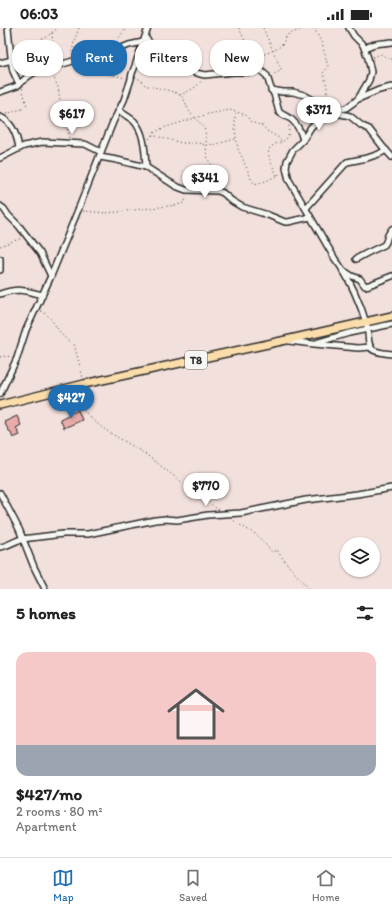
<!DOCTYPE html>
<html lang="en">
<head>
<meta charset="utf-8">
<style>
	body { margin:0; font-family:Itim,sans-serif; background:#f2f2f2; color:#222; height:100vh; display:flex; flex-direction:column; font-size:15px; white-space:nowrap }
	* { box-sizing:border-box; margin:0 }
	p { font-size:13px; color:#767676 }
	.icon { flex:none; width:22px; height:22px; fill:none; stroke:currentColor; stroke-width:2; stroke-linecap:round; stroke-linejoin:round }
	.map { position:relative; height:561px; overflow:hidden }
	.sheet { display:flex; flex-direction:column; background:#fff; flex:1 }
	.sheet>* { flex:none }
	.guide { position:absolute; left:12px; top:12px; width:368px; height:36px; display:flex; gap:8px }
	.tools { position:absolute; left:340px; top:509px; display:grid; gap:8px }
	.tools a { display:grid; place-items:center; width:40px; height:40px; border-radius:50%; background:#fff; box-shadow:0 1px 3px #0004; font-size:20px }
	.price { position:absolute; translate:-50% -34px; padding:0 9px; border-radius:14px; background:#fff; color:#222; font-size:13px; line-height:26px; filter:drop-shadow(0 1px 2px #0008) }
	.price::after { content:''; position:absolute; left:50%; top:24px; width:12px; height:9px; margin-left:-6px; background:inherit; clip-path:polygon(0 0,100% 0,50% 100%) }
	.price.on { background:#1f6fb2; color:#fff }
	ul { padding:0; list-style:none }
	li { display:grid; align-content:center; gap:8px; height:212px; padding:0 16px }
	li+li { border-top:1px solid #e0e0e0 }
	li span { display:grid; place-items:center; height:124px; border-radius:12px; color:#555 }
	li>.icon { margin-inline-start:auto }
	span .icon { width:72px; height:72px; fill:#fffc; stroke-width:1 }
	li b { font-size:17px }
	h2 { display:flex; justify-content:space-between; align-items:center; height:48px; padding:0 16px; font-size:17px }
	.tag { padding:0 14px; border-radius:16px; background:#fff; box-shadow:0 1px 3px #0004; font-size:14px; line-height:36px }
	.tag.on { background:#1f6fb2; color:#fff }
	.status { display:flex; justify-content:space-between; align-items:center; height:28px; padding:0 20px; background:#fff; direction:ltr }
	.status svg { height:11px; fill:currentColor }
	.dock { display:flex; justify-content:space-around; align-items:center; height:56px; border-top:1px solid #e0e0e0; background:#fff; font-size:11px; color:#767676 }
	.dock a { display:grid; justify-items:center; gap:2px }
	.dock .on { color:#1f6fb2 }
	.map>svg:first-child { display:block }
	.building { fill:#e7acaa; stroke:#2b2b2b }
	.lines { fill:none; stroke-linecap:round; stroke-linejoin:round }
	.minor-casing { stroke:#2b2b2b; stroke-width:8 }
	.highway-casing { stroke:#2b2b2b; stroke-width:10 }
	.path { stroke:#2b2b2b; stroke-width:1; stroke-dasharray:1 3; stroke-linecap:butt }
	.minor { stroke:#f6f6f2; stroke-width:5 }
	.highway { stroke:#fbddab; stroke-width:7 }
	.labels { text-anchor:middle; stroke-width:4; stroke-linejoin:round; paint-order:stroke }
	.shield { fill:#f6f6f2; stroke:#686867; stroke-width:1 }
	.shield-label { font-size:11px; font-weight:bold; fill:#2b2b2b }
</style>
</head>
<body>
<div class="status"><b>06:03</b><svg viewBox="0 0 49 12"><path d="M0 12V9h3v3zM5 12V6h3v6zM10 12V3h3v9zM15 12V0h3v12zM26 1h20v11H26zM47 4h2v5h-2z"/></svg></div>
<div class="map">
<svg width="392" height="561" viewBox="0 0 392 561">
	<rect width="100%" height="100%" fill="#f2e0dc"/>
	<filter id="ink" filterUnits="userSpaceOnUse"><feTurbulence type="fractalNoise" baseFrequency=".025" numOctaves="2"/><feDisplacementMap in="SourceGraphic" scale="8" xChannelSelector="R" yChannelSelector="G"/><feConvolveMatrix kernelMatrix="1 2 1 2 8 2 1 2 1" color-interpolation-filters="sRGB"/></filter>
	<g filter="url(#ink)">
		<g class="building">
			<path d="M78,382L82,392L64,400L60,391Z"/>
			<path d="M17,388L21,397L16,400L20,407L13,410L10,403H9L4,394Z"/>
		</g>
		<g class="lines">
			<g class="minor-casing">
				<g id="minor">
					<path d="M8,0L12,38L13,43L19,56"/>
					<path d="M349,0L354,8L363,17L368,30L371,44L369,52L358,71L353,75L346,80L333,83L322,89L311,99L303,112L293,122L287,133L286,140L289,152L335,231C349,248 361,277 367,298C369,305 367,314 371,320C375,325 386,325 392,326"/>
					<path d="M145,9L152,19L162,30L164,31L174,30L180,32L191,43L200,46L205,47L233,44H251L257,40L259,41L267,48L271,61L274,66L279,84C283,87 287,89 291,91C297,96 301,104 303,112"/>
					<path d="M365,21C373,14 382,16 392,14"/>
					<path d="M0,35L12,32L18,34L35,44"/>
					<path d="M271,62L283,64H293L304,67L322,77L338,81"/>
					<path d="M0,64L17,58L26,50L35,44L73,33L96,30L129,17L143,14"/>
					<path d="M358,71L379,62L392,59"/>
					<path d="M119,82C123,86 129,89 134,93C145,105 145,125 146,139"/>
					<path d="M332,84L350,88L362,98L369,101L383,119L392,129"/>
					<path d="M0,89C13,94 17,108 19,120"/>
					<path d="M100,129L117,132L146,139L171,155L178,159L186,162L218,163L223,165L232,173L242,179L268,187L285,194H288L310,189"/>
					<path d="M0,130L24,118L42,114L85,116L101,124"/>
					<path d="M0,178L4,181L8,187L19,198L40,225L51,248"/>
					<path d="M306,180L347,134L367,130L379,126L386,122"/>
					<path d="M0,231V242"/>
					<path d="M356,231L367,225L384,217L386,214L388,207L392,201"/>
					<path d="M346,244L352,248L360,251L365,258L369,257L392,248"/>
					<path d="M0,266C17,260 25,262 42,267"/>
					<path d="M289,313L314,316L358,320L371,319"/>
					<path d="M316,315L349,305L392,296"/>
					<path d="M0,366L17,330L26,302L51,248L78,182L113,94L124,72L131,51C131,45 135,40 136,35C140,23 144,12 148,0"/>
					<path d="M0,465L19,501L34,539L45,561"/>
					<path d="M0,519C8,518 14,513 22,511L63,506H88L155,492L165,491L177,492L208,487L241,485L306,472L357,466L392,460"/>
				</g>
			</g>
			<g class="highway-casing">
				<path id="highway" d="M0,377L84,356L286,312L392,288"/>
			</g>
			<g class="path">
				<path d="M239,0L255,35"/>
				<path d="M263,0L281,41L280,43L272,47"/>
				<path d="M314,0L322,16L328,38L327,40L323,45L327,58V73"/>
				<path d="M52,5L54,34"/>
				<path d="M15,17L23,15L35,14L45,10L58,0"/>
				<path d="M117,17L118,11L126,0"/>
				<path d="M73,28C72,16 75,11 79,0"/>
				<path d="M373,29L381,26L387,30L392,31"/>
				<path d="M253,30L270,24L278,20L282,17L287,7L305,0"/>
				<path d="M98,34L102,45L126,50"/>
				<path d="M51,44L58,59L60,72L64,80L69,110"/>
				<path d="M135,49L141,52L145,57C153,60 178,62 183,70C186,74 187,81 191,86C196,92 203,96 205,103C207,112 205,122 208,131C212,139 224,152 224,161"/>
				<path d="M180,67C188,64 197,59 202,52"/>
				<path d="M235,85V102L238,121L242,129L252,153C254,155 255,156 258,155C263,155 277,148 281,145"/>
				<path d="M6,86L25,80L27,78L22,59"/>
				<path d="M152,107L182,115H198L206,117L217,116L235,111"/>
				<path d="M149,111L154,105L163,100L208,86L230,82L246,87L251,94L263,98L267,103L279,110L281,113"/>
				<path d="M277,147C274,141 265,125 270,120C274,115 281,115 285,112C289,109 289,101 289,96"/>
				<path d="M83,183L106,185L117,184L177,177C185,175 185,174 187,167"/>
				<path d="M0,218L22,210"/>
				<path d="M41,283C53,289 56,302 66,311C68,314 71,314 74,316L83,350"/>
				<path d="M0,329L6,328L11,329"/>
				<path d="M77,363C77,374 85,385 93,392C108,406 128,414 145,426C170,444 193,464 219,482"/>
				<path d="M231,490L238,496L257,507L272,524L277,522C286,536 298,548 309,561"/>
			</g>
			<use href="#minor" class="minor"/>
			<use href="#highway" class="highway"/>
		</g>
	</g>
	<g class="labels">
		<rect class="shield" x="185" y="323" width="22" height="18" rx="3"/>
		<g class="shield-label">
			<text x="196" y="336">T8</text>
		</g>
	</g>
</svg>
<div class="tools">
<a><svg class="icon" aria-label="layers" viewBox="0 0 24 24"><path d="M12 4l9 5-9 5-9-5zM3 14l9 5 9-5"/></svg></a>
</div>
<b class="price" style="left:319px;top:103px">$371</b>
<b class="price" style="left:72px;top:107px">$617</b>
<b class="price" style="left:205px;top:171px">$341</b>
<b class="price on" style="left:71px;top:391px">$427</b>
<b class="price" style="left:206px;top:479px">$770</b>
<div class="guide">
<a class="tag">Buy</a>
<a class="tag on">Rent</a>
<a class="tag">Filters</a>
<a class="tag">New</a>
</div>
</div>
<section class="sheet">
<h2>5 homes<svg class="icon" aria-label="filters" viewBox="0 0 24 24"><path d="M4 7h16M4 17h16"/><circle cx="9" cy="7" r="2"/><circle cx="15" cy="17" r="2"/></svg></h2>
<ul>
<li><span style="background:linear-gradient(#f6c9c9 75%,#9aa5b1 0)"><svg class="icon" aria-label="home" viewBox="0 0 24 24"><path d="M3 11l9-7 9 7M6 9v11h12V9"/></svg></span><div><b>$427/mo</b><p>2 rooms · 80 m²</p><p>Apartment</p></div></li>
</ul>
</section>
<nav class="dock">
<a class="on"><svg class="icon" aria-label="map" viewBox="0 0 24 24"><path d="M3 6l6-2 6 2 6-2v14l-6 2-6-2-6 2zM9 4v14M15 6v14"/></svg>Map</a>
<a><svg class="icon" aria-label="saved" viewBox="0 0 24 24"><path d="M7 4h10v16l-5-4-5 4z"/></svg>Saved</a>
<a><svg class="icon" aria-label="home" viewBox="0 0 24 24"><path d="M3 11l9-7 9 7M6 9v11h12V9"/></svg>Home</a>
</nav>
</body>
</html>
